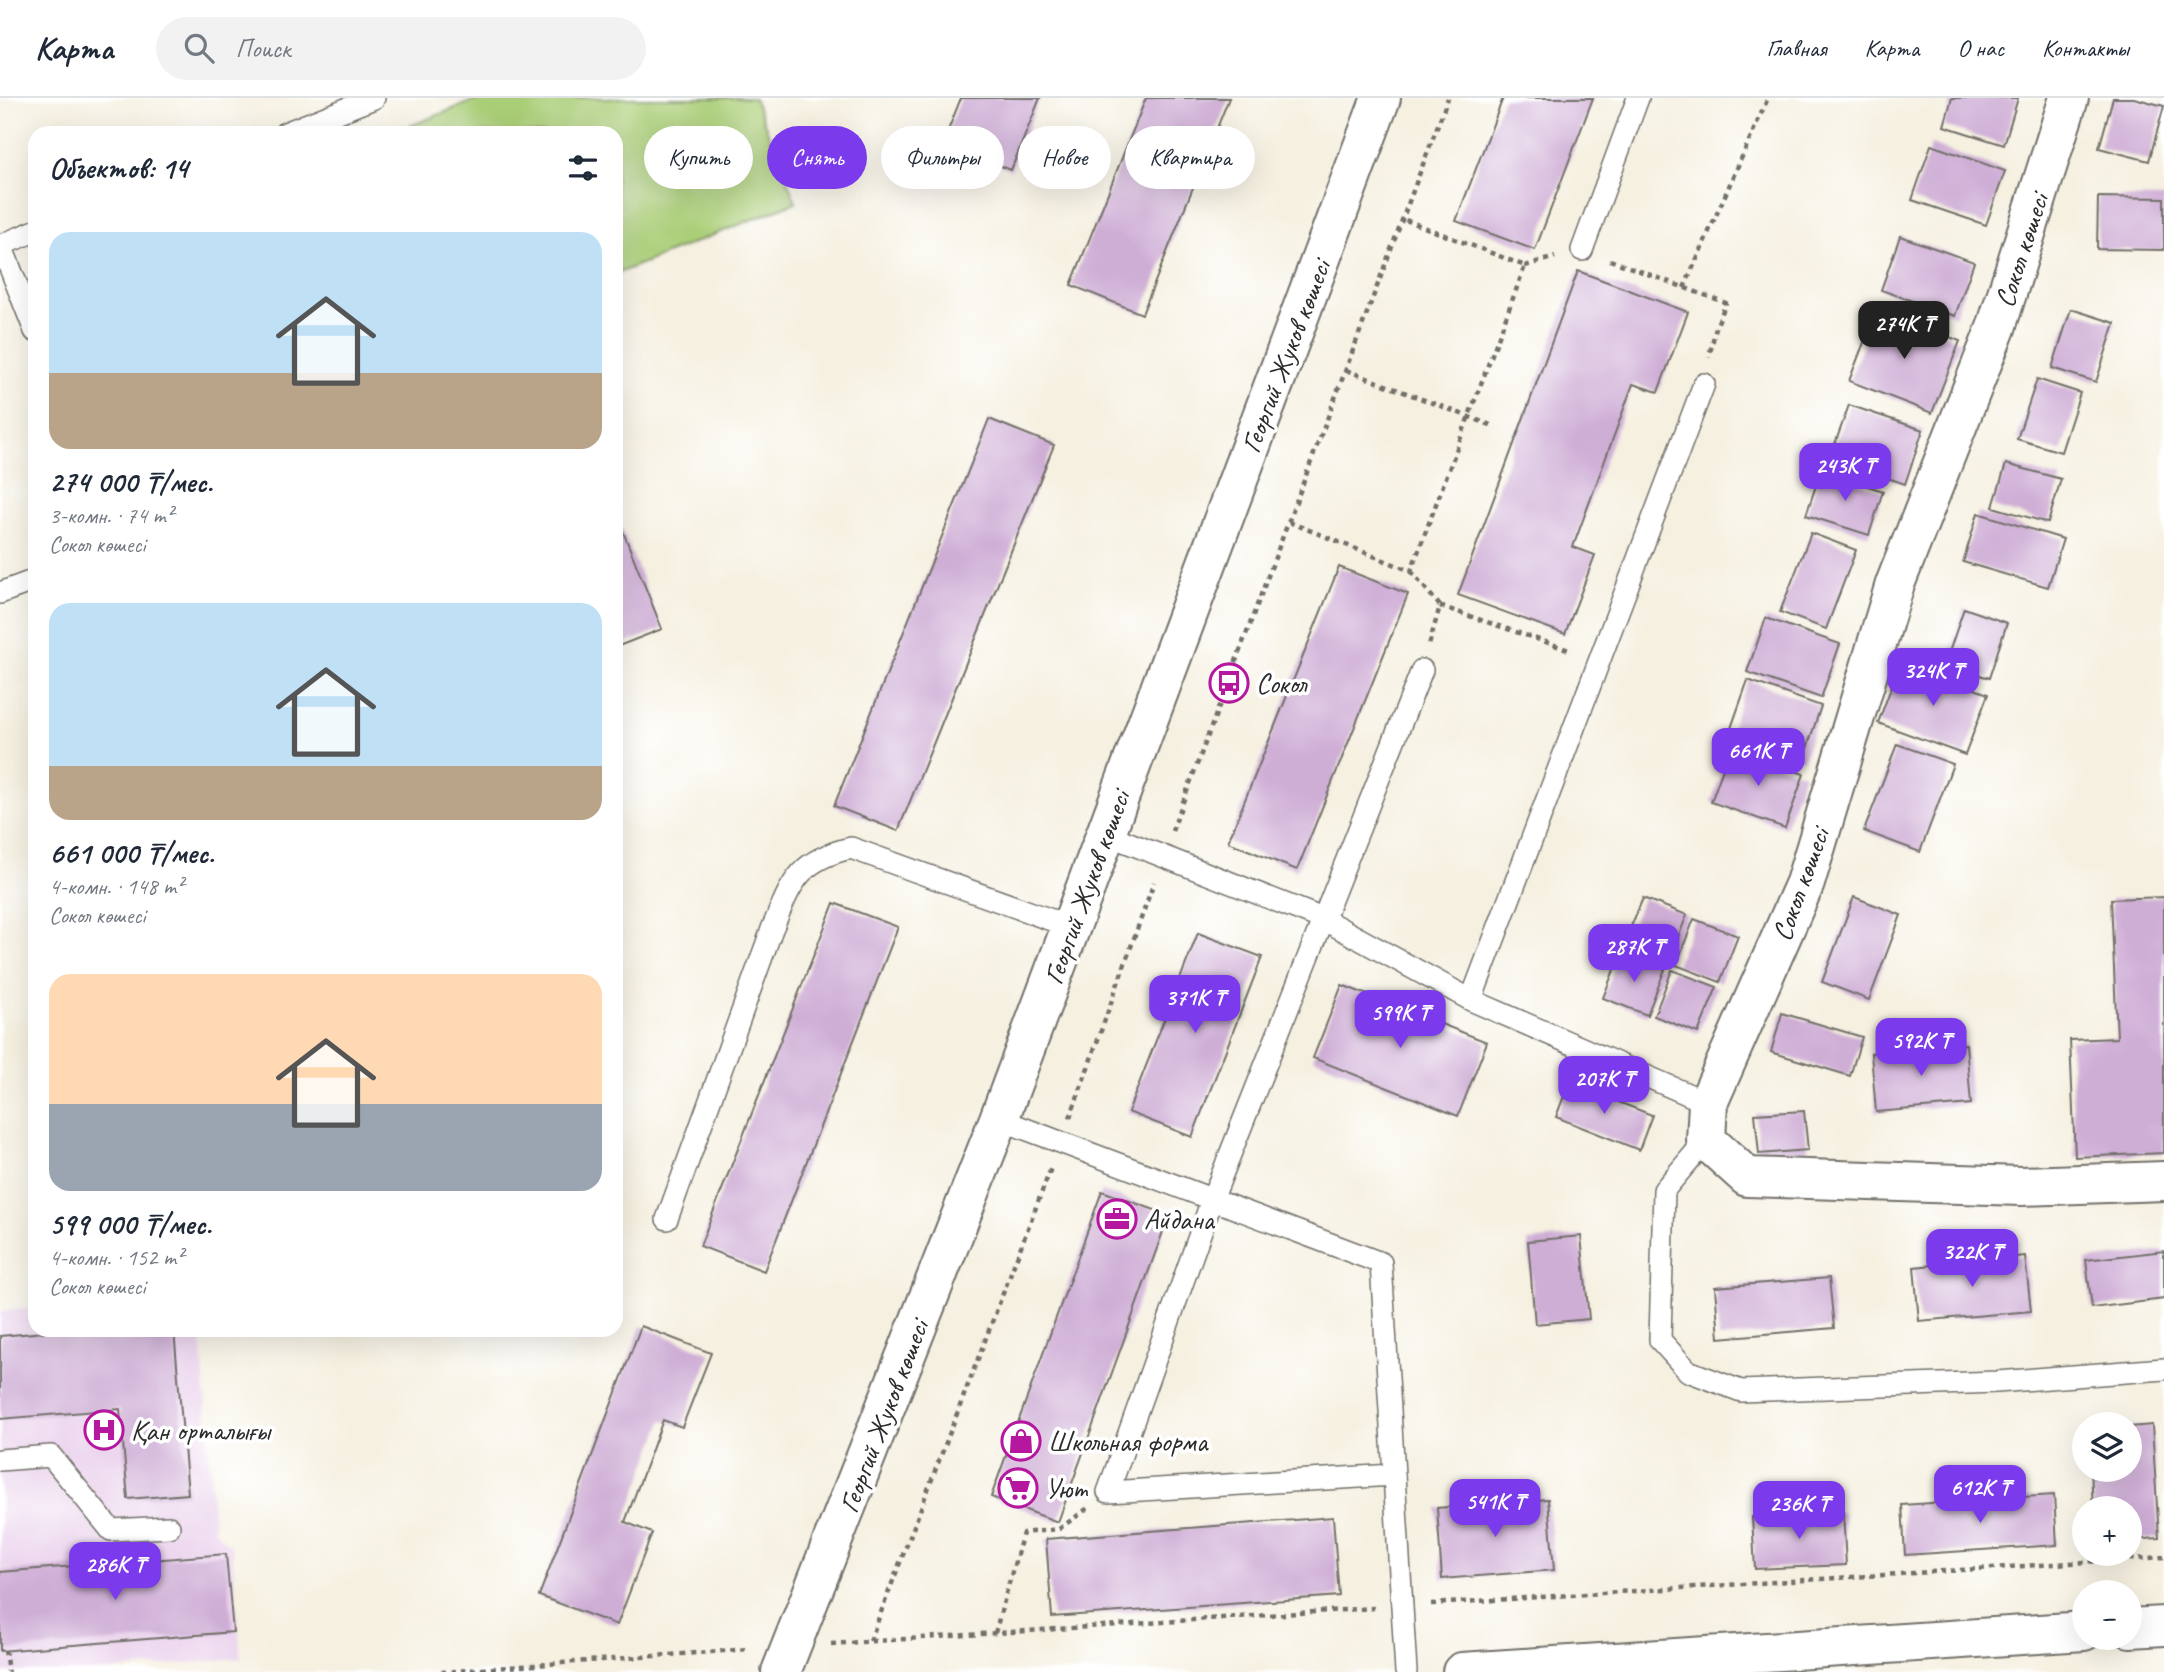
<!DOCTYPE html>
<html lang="ru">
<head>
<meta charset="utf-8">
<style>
	body { margin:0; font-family:Caveat,sans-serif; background:#f2f2f3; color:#1f2937; height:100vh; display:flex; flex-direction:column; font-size:26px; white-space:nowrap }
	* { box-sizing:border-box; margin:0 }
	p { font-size:23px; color:#747a83 }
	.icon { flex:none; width:38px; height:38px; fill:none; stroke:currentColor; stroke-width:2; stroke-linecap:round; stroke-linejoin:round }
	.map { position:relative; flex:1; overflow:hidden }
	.drawer { position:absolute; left:28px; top:28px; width:595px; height:1211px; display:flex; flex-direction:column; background:#fff; border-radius:21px; box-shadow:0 7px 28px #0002 }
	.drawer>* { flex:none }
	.banner { position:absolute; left:644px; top:28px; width:665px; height:63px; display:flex; gap:14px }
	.fabs { position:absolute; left:2072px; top:1314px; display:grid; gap:14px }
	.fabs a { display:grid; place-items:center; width:70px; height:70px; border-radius:50%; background:#fff; box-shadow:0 7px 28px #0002; font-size:35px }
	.price { position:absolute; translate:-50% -60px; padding:0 16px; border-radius:14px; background:#7c3aed; color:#fff; font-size:23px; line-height:46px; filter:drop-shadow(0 2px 4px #0008) }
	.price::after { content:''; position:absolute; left:50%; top:42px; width:21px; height:16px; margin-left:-10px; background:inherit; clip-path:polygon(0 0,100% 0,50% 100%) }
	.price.on { background:#222; color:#fff }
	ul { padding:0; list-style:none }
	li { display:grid; align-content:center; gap:14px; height:371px; padding:0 21px }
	li span { display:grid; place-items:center; height:217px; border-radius:21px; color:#555 }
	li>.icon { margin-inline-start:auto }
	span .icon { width:126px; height:126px; fill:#fffc; stroke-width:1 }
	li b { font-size:30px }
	h2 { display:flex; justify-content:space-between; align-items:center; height:84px; padding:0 21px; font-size:30px }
	.tag { padding:0 24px; border-radius:32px; background:#fff; box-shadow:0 7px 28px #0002; font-size:24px; line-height:63px }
	.tag.on { background:#7c3aed; color:#fff }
	header { display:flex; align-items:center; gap:42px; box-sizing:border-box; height:98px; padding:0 35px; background:#fff; border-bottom:2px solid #e0e1e3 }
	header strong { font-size:33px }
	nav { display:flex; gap:38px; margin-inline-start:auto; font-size:24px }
	.search { width:490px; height:63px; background:#f2f2f3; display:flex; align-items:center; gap:18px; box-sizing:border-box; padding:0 24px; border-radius:38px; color:#747a83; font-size:26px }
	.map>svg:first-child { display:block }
	.built { fill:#ead1ec }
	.green { fill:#aace77; stroke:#6a7c51; stroke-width:2 }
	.building { fill:#cfaed6 }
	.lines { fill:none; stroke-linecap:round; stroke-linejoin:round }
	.service-casing { stroke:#72706a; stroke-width:24 }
	.minor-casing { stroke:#72706a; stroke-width:42 }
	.tertiary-casing { stroke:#72706a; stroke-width:42 }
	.secondary-casing { stroke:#72706a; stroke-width:42 }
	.path { stroke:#72706a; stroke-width:4.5; stroke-dasharray:5 5; stroke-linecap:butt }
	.service { stroke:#fff; stroke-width:21 }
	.minor { stroke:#fff; stroke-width:38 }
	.tertiary { stroke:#fff; stroke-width:38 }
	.secondary { stroke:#fff; stroke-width:38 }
	.labels { text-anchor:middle; stroke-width:7; stroke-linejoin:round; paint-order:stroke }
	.street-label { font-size:28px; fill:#2b2b2b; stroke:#fff }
	.poi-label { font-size:28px; fill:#2b2b2b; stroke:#fff; text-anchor:start }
</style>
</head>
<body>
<header>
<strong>Карта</strong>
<div class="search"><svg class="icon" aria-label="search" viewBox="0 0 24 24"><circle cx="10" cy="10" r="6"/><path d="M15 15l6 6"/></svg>Поиск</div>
<nav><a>Главная</a><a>Карта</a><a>О нас</a><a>Контакты</a></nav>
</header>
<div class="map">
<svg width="2164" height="1574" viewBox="0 0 2164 1574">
	<rect width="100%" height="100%" fill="#fff"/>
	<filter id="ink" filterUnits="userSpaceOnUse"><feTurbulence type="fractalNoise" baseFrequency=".0143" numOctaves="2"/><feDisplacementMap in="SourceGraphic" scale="14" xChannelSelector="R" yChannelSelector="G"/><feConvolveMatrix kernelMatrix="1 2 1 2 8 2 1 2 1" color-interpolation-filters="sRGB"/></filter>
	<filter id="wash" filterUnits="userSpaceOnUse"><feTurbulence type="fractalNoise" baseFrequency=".00686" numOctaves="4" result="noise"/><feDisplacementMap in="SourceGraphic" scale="28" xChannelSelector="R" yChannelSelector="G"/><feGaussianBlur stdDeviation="1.57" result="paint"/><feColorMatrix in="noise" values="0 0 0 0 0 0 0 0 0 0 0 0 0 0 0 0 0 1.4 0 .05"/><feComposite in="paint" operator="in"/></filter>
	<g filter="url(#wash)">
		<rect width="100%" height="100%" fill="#f5f0e0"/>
		<path class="built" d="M35,1209V1232H201L214,1432L232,1450L241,1560L93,1574H0V1213Z"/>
		<path class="green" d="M481,0H754L796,104L616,176V35H392Z"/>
		<g id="blocks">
			<g class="building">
				<path d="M961,0H1040L1011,72L943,45Z"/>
				<path d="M1146,0H1229L1142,216L1071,187Z"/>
				<path d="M1503,0H1593L1535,152L1456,123Z"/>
				<path d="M1952,0H2018L2004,47L1944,28Z"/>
				<path d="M2113,0H2134L2164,8L2149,63L2099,50Z"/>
				<path d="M1931,47L2005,73L1986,127L1912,102Z"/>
				<path d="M2098,99L2164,100V152L2097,151Z"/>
				<path d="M1900,138L1974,164L1955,218L1881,192Z"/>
				<path d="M1578,173L1688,214L1658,294L1633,286L1573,449L1595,457L1565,536L1458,497Z"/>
				<path d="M1877,211L1960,243L1932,315L1849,283Z"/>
				<path d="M2071,211L2115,225L2096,284L2052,270Z"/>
				<path d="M2037,281L2080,295L2061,354L2017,341Z"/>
				<path d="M1849,307L1923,332L1905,386L1830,360Z"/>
				<path d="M989,321L1054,347L898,733L834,708Z"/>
				<path d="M2006,366L2061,381L2048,425L1993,409Z"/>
				<path d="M1821,373L1883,393L1869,437L1806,417Z"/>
				<path d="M1978,415L2063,441L2048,489L1963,464Z"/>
				<path d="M616,416L662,531L616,549Z"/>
				<path d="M1811,435L1856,452L1826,531L1780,514Z"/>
				<path d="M1339,469L1408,496L1297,772L1228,744Z"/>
				<path d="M1964,510L2007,525L1989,580L1945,566Z"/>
				<path d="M1766,520L1840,546L1821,600L1747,574Z"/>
				<path d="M1901,563L1988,596L1965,657L1878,625Z"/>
				<path d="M1748,582L1821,608L1803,662L1729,636Z"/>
				<path d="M1897,646L1953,666L1920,754L1864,733Z"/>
				<path d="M1730,651L1804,676L1785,730L1711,704Z"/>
				<path d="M1854,799L1901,817L1869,902L1822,884Z"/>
				<path d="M2164,799V1055L2075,1059L2070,942L2117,940L2111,801Z"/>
				<path d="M1643,800L1687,817L1669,862L1624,845Z"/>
				<path d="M834,805L898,829L764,1173L700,1148Z"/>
				<path d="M1694,821L1738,838L1720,884L1676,867Z"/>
				<path d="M1198,835L1262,859L1192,1039L1128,1014Z"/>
				<path d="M1621,854L1665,871L1647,917L1603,900Z"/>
				<path d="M1672,872L1717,889L1698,935L1654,918Z"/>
				<path d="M1342,887L1487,944L1458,1018L1313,960Z"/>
				<path d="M1782,915L1862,939L1850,978L1771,954Z"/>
				<path d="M1966,946L1971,1006L1876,1014L1871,955Z"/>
				<path d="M1569,985L1652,1017L1639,1052L1556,1019Z"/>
				<path d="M1804,1013L1808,1052L1759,1056L1755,1016Z"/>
				<path d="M1102,1093L1169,1117L1058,1424L991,1399Z"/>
				<path d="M1581,1138L1589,1221L1535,1226L1528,1143Z"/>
				<path d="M2164,1153V1201L2092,1210L2086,1162Z"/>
				<path d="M2025,1158L2031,1213L1919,1223L1914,1169Z"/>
				<path d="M1829,1180L1834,1230L1719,1240L1715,1189Z"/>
				<path d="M641,1228L711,1255L682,1329L663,1322L625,1424L652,1435L617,1527L539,1498Z"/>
				<path d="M68,1232H174L188,1396L128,1401L120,1311L0,1321V1238Z"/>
				<path d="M2152,1327L2159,1440L2130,1442V1410H2093L2091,1372H2130V1329Z"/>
				<path d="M2054,1397L2057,1447L1905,1457L1902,1407Z"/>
				<path d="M1548,1401L1554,1472L1442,1481L1437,1410Z"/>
				<path d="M1843,1414L1846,1467L1755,1471L1752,1419Z"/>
				<path d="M1333,1419L1339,1498L1052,1519L1046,1441Z"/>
				<path d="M226,1456L233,1534L0,1553V1474Z"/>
			</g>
		</g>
	</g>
	<g filter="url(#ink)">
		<use href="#blocks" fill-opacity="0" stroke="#72706a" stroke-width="2"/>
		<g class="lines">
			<g class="service-casing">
				<g id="service">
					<path d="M285,35L374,0"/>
					<path d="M35,133L1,147L35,233"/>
					<path d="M1582,152L1638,0"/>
					<path d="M0,495L35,482"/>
					<path d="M1106,736L1323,821L1471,902L1708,1005"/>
					<path d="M1471,902L1704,286"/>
					<path d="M999,1021L1381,1165L1394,1377"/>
					<path d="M1706,1042L1664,1092L1660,1242L1688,1273L1741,1293L1997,1284L2164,1271"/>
					<path d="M667,1121L772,831C792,784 798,762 851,750L1071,829"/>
					<path d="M0,1362L51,1358L111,1432L169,1429"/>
					<path d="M1406,1574L1394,1377L1108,1394L1212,1102L1422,572"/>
				</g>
			</g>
			<g class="minor-casing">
				<path id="minor" d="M2069,0L1996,230L1895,486L1805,785L1708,1005L1706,1042L1747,1079L2021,1088L2164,1083"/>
			</g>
			<g class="tertiary-casing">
				<path id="tertiary" d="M781,1574L999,1021L1381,0"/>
			</g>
			<g class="secondary-casing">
				<g id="secondary">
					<path d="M2130,1530L2164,1528"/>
					<path d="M1462,1574L2084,1533"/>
				</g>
			</g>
			<g class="path">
				<path d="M1610,162L1726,205L1716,229L1709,259"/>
				<path d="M1525,168L1555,159"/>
				<path d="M1684,190L1768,0"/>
				<path d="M1346,272L1493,328"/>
				<path d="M1289,424L1411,473L1525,168L1403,121"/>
				<path d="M1411,473L1440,508L1429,547"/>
				<path d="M1440,508L1572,553"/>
				<path d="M1172,733L1448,0"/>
				<path d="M1070,1020L1154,784"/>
				<path d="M1431,1506L2164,1459"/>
				<path d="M995,1535L1023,1435L1059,1431L1088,1410"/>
				<path d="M870,1543L1051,1070"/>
				<path d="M831,1546L1374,1510"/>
				<path d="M5,1552L8,1574"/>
				<path d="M441,1574L749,1551"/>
			</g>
			<use href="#service" class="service"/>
			<use href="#minor" class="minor"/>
			<use href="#tertiary" class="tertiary"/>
			<use href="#secondary" class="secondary"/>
		</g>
	</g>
	<defs>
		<g id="bus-ring" transform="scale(2.0125)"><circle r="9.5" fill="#fff" stroke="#b5179e" stroke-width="1.5"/><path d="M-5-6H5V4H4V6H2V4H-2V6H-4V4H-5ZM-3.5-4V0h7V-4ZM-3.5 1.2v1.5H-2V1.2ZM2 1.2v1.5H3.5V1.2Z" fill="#b5179e"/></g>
		<g id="office-ring" transform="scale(2.0125)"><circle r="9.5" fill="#fff" stroke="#b5179e" stroke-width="1.5"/><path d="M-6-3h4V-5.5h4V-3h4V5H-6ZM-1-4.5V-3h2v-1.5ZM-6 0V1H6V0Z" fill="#b5179e"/></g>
		<g id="hospital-ring" transform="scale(2.0125)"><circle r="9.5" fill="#fff" stroke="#b5179e" stroke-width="1.5"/><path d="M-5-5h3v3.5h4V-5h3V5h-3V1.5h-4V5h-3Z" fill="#b5179e"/></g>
		<g id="shop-ring" transform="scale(2.0125)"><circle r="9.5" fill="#fff" stroke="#b5179e" stroke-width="1.5"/><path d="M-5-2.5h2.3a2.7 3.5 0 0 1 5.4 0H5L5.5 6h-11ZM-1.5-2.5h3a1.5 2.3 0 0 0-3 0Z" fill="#b5179e"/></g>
		<g id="supermarket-ring" transform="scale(2.0125)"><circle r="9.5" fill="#fff" stroke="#b5179e" stroke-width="1.5"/><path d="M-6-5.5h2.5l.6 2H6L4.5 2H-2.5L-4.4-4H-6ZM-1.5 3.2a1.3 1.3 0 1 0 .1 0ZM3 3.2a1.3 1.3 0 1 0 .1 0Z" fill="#b5179e"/></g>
	</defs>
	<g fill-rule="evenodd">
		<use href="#bus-ring" x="1229" y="585"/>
		<use href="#office-ring" x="1117" y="1121"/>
		<use href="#hospital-ring" x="104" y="1332"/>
		<use href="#shop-ring" x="1021" y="1343"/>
		<use href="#supermarket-ring" x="1018" y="1390"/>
	</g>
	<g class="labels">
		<g class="street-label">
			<text transform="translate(2021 152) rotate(-72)" y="10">Сокол көшесі</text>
			<text transform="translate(1285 258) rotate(-69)" y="10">Георгий Жуков көшесі</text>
			<text transform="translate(1800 786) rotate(-70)" y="10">Сокол көшесі</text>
			<text transform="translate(1086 789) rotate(-70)" y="10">Георгий Жуков көшесі</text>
			<text transform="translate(883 1318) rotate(-69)" y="10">Георгий Жуков көшесі</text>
		</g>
		<g class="poi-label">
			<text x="1256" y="595">Сокол</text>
			<text x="1144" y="1131">Айдана</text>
			<text x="131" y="1342">Қан орталығы</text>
			<text x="1048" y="1353">Школьная форма</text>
			<text x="1045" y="1400">Уют</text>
		</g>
	</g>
</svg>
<div class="fabs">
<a><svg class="icon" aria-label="layers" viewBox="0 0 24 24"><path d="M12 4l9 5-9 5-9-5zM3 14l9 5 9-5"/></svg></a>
<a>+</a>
<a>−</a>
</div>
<b class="price on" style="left:1904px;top:263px">274K ₸</b>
<b class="price" style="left:1845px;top:405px">243K ₸</b>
<b class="price" style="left:1933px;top:610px">324K ₸</b>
<b class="price" style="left:1758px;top:690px">661K ₸</b>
<b class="price" style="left:1634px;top:886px">287K ₸</b>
<b class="price" style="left:1195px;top:937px">371K ₸</b>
<b class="price" style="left:1400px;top:952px">599K ₸</b>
<b class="price" style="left:1921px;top:980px">592K ₸</b>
<b class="price" style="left:1604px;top:1018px">207K ₸</b>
<b class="price" style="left:1972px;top:1191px">322K ₸</b>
<b class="price" style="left:1980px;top:1427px">612K ₸</b>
<b class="price" style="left:1495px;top:1441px">541K ₸</b>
<b class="price" style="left:1799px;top:1443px">236K ₸</b>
<b class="price" style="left:115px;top:1504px">286K ₸</b>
<div class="banner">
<a class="tag">Купить</a>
<a class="tag on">Снять</a>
<a class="tag">Фильтры</a>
<a class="tag">Новое</a>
<a class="tag">Квартира</a>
</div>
<section class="drawer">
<h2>Объектов: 14<svg class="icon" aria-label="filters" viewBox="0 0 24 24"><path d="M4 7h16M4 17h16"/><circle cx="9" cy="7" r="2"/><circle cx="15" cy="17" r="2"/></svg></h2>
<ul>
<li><span style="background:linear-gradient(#bfe0f5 65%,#b9a48a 0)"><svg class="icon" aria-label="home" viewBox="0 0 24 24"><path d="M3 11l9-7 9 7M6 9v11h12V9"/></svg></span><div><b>274 000 ₸/мес.</b><p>3-комн. · 74 m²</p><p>Сокол көшесі</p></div></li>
<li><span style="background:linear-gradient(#bfe0f5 75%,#b9a48a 0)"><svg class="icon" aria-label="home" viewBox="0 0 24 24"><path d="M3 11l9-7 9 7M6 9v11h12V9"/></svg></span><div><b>661 000 ₸/мес.</b><p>4-комн. · 148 m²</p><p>Сокол көшесі</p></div></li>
<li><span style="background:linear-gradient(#ffd9b3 60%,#9aa5b1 0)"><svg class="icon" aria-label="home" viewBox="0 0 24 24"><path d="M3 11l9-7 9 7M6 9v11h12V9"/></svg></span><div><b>599 000 ₸/мес.</b><p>4-комн. · 152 m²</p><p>Сокол көшесі</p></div></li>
</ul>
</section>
</div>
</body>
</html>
